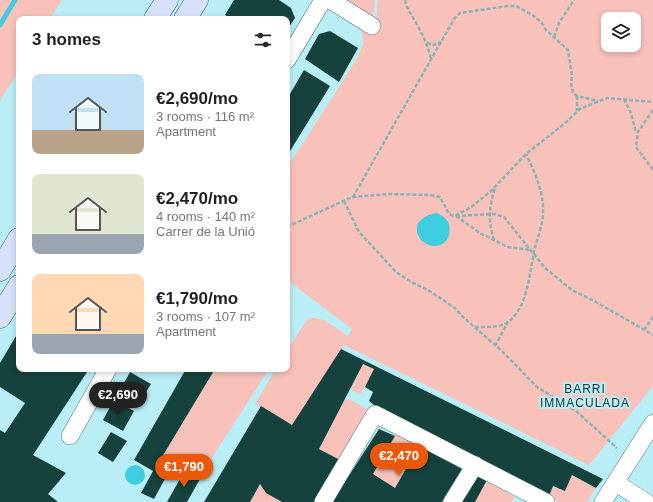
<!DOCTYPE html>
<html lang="en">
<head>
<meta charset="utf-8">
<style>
	body { margin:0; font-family:Helvetica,sans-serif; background:#f6f6f6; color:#202124; height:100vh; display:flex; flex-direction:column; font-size:15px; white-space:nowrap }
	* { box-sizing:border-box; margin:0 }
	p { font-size:13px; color:#757577 }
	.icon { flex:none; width:22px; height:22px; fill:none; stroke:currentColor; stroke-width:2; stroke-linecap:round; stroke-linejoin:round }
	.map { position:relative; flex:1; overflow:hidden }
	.details { position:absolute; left:16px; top:16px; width:274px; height:356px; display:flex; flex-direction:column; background:#fff; border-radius:8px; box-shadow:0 2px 6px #0003 }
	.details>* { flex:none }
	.buttons { position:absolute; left:601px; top:12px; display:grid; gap:8px }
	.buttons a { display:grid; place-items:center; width:40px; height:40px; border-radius:8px; background:#fff; box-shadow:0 2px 6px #0003; font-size:20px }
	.price { position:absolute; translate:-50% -34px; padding:0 9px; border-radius:14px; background:#ea580c; color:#fff; font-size:13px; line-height:26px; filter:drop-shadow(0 1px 2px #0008) }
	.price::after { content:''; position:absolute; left:50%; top:24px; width:12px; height:9px; margin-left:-6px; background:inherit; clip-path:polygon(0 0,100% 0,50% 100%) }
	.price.on { background:#222; color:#fff }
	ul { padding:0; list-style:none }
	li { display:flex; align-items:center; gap:12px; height:100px; padding:0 16px }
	li span { display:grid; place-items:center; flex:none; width:112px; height:80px; border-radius:8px; color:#555 }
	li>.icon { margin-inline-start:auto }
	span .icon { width:48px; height:48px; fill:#fffc; stroke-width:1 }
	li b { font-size:17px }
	h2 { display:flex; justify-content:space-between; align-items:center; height:48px; padding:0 16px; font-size:17px }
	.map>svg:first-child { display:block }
	.green { fill:#f8c2ba; fill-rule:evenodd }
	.water { fill:#3fcee0 }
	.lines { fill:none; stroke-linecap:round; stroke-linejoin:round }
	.stream { stroke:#3fcee0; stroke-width:5 }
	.building { fill:#16423e }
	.minor-casing { stroke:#44757c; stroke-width:18 }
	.secondary-casing { stroke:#44757c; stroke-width:23 }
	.path { stroke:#89b3b9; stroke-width:2.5; stroke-dasharray:4 2; stroke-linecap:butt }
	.minor { stroke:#fff; stroke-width:17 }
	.secondary { stroke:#d8e1fc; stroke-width:22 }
	.labels { text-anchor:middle; stroke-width:4; stroke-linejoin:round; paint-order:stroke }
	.neighbourhood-label { font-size:12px; letter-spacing:1px; fill:#213639; stroke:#baeef6 }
</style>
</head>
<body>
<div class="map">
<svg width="653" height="502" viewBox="0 0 653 502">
	<rect width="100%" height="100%" fill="#baeef6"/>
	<g class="green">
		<path d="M0,0H62L50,19H19V70L0,101Z"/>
		<path d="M331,0H375L372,26Z"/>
		<path d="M378,0H653V386L589,465L344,345L292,425L255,404L276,369H287V351L300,330L309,318C323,316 337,329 348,336L352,329L287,280V168L358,57L363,45L362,26L375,32ZM608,19H634V45H608Z"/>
		<path d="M363,364L374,369L365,387L359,395L351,389Z"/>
		<path d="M215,369H269L215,453L200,479L162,457Z"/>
		<path d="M347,398L368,410L340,460L319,449L342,404Z"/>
		<path d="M396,434L419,446L395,488L373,474Z"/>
		<path d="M572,475L596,488L587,502H559L549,496L553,486L565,491Z"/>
		<path d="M487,480L515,497L512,502H475Z"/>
		<path d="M260,484L266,493L282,502H250Z"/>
	</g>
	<g class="water">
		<path d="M437,213C448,218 451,224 449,235C448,238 447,241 444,243C434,250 420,244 417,232C417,229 417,226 418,223C424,217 428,214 437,213Z"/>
		<circle cx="135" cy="475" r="10"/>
	</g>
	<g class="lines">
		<path class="stream" d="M0,25L15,0"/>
	</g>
	<g class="building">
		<path d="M234,0H279L291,8L295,18L287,30V19H232L225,15Z"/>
		<path d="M330,31L358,48L339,82L305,59L319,34Z"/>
		<path d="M304,70L330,86L287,156V99Z"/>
		<path d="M19,331V369H89L33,455L66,473L48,494L58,502H0V430L5,433L25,403L0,387V363Z"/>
		<path d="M341,349L603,479L596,488L572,475L565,491L553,486L549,496L427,435L374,405L369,401L373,392L365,387L374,369L363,364L319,449L340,460L314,502H282L266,493L260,484L250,502H204L261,406L292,425Z"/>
		<path d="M186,369H215L162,457L173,464L154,499L141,493L153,471L134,460Z"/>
		<path d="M130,372L151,384L140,402L120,391Z"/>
		<path d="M114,400L134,411L123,431L103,420Z"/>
		<path d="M379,429L395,436L373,474L395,488L419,446L462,469L442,502H332Z"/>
		<path d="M111,432L127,441L113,462L98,453Z"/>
		<path d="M185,470L200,479L187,502H167Z"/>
		<path d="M477,474L487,480L475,502H460Z"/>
	</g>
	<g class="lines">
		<g class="minor-casing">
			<g id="minor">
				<path d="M330,0L372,26"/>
				<path d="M287,60L323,0"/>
				<path d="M70,436L108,369"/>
				<path d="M616,483L646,502"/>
				<path d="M323,502L375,414L546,502"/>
				<path d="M452,502L475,465"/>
				<path d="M603,502L653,423"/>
			</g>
		</g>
		<g class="secondary-casing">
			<g id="secondary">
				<path d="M155,19L167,0"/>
				<path d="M185,19L197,0"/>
				<path d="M0,270L19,239"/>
				<path d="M0,317L19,286"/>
			</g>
		</g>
		<g class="path">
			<path d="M405,0C408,12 411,13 416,23C423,35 428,46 431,59"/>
			<path d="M554,37L559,23L574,0"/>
			<path d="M427,43L433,45L441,42"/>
			<path d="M577,96V111"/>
			<path d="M624,99L631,113L636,133"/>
			<path d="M653,110L638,132L636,147L653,170"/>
			<path d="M353,197L454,19L460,13L508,6H516L534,16L542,23L546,30L568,50L572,76L571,84L573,93L577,96L598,101"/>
			<path d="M344,201L359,232L396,272L413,283L428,290L455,308L464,318L502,351L537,387L576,411L617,448"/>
			<path d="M456,216L494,214L504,217L545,268L572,290L596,302L653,335"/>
			<path d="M456,216L480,233L508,247L530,250"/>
			<path d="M287,227L352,197L389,194L430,195L440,197L449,214L454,216L470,208L491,191L526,154L564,124L580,109L607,98L653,102"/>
			<path d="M494,240C488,222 489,206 495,188"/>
			<path d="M475,327C486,327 499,328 508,322C527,309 530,272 534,251C537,239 543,225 543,213C544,192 535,173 526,154"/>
			<path d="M644,330L653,317"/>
			<path d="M495,346L508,322"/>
		</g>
		<use href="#minor" class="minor"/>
		<use href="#secondary" class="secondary"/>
	</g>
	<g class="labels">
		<g class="neighbourhood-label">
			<text x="585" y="393">BARRI<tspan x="585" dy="14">IMMACULADA</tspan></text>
		</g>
	</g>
</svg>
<div class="buttons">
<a><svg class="icon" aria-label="layers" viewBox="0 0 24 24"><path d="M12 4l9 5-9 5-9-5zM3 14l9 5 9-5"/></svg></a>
</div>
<b class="price on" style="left:118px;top:416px">€2,690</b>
<b class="price" style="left:399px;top:477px">€2,470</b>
<b class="price" style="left:184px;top:488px">€1,790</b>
<section class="details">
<h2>3 homes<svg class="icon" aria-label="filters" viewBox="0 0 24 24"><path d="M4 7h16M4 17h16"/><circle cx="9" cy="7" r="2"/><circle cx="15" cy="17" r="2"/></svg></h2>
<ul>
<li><span style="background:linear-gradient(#bfe0f5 70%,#b9a48a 0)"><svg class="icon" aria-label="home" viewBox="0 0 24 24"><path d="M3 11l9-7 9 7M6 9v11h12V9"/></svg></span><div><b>€2,690/mo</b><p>3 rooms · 116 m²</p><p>Apartment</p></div></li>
<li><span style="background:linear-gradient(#dfe7d0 75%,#9aa5b1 0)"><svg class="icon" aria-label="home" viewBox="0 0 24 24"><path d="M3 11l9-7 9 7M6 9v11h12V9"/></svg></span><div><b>€2,470/mo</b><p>4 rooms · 140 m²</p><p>Carrer de la Unió</p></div></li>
<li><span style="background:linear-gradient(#ffd9b3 75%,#9aa5b1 0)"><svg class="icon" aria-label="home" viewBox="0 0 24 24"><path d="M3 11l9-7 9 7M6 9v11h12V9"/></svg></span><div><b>€1,790/mo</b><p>3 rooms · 107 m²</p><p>Apartment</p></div></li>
</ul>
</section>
</div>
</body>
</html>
